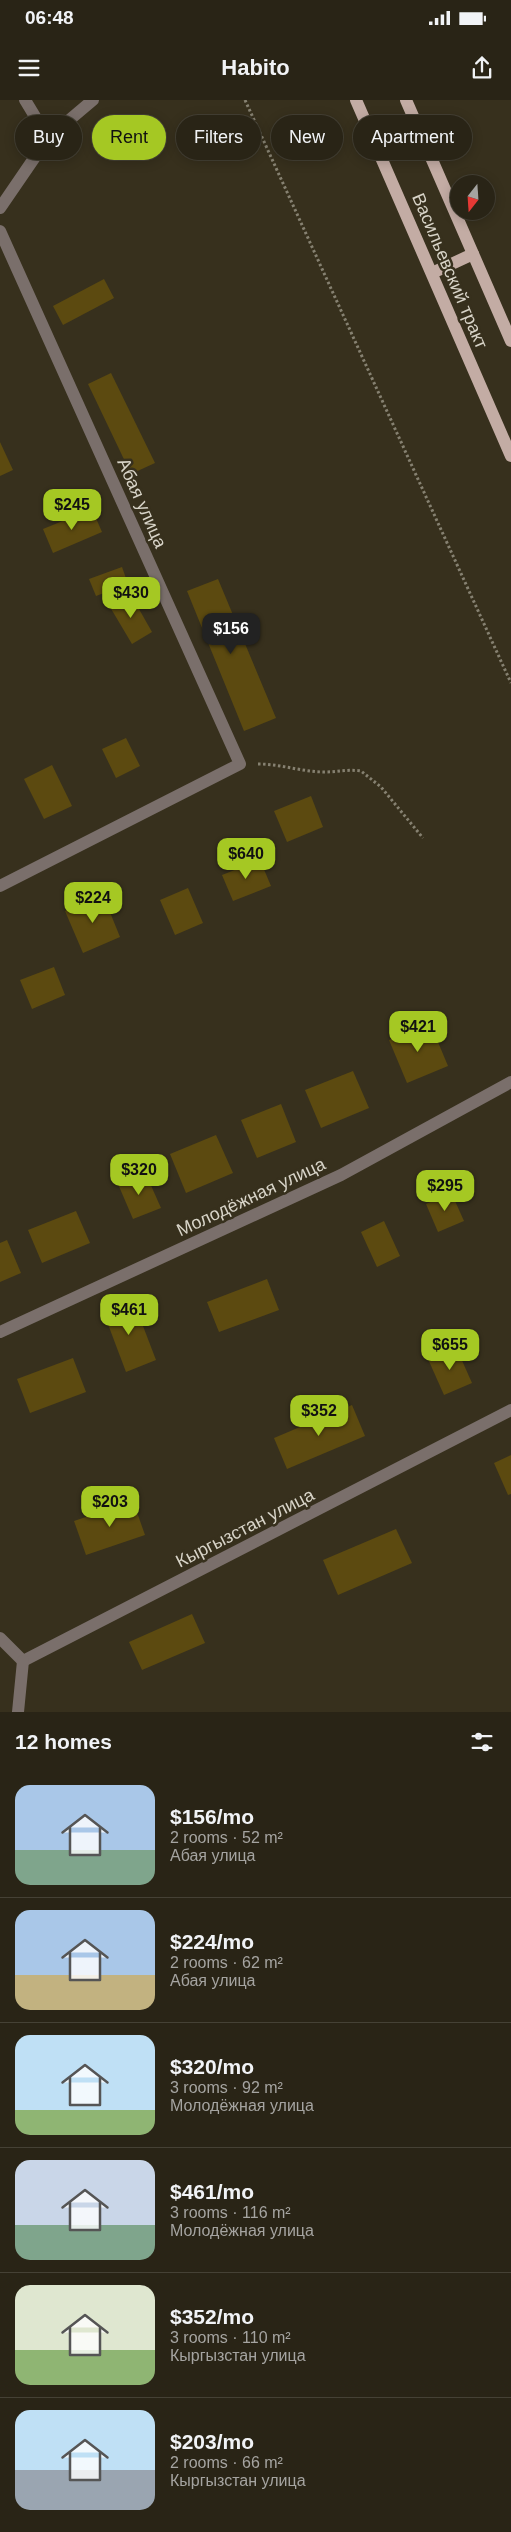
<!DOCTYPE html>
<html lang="en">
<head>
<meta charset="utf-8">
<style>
	body { margin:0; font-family:Arial,sans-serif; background:#312c1f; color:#f1f3f6; height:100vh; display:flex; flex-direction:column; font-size:19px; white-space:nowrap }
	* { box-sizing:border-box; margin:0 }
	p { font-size:16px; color:#a5a4a1 }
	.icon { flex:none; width:28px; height:28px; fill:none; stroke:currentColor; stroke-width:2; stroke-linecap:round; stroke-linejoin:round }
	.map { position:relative; height:1612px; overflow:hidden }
	.drawer { display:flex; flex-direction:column; background:#292416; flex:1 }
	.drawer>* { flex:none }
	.hud { position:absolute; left:15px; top:15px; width:481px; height:45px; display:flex; gap:10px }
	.needle { width:32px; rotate:197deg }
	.buttons { position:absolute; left:450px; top:75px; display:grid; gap:10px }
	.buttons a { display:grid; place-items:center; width:45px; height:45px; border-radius:50%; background:#292416; box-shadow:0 2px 12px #0003,0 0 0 1px #454135; font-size:25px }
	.price { position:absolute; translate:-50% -42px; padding:0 11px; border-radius:10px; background:#a5c823; color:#111; font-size:16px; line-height:32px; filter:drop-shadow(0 1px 2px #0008) }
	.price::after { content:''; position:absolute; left:50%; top:30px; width:15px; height:11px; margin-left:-8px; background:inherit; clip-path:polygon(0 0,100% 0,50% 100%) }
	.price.active { background:#222; color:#fff }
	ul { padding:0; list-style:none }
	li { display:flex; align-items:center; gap:15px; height:125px; padding:0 15px }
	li+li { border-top:1px solid #454135 }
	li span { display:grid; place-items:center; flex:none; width:140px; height:100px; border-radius:15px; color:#555 }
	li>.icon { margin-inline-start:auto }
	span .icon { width:60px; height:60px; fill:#fffc; stroke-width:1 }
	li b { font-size:21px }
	h2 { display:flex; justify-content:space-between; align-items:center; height:60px; padding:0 15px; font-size:21px }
	.pill { padding:0 18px; border-radius:22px; background:#292416; box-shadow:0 2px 12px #0003,0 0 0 1px #454135; font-size:18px; line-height:45px }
	.pill.active { background:#a5c823; color:#111 }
	.status { display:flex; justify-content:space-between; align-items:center; height:35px; padding:0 25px; background:#292416; direction:ltr }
	.status svg { height:14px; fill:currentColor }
	header { display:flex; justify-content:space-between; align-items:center; height:65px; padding:0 15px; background:#292416; font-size:22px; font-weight:700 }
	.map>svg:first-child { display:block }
	.building { fill:#5c4a10 }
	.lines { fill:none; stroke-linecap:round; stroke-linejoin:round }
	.path { stroke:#868171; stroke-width:3; stroke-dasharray:2.5 2.5; stroke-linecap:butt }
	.minor { stroke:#7a6f6b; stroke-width:12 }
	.major { stroke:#c3aca4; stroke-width:12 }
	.labels { text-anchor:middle; stroke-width:5; stroke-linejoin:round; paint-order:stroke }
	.street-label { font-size:18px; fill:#d8d4c8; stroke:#37301d }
</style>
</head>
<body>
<div class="status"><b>06:48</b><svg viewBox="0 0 49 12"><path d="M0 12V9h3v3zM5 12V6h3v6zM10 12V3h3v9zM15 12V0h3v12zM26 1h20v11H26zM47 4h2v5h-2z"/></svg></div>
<header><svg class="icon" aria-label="menu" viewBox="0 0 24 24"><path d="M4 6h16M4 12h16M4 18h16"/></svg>Habito<svg class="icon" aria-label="share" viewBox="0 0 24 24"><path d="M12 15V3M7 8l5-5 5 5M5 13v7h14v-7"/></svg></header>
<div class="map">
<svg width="511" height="1612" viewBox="0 0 511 1612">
	<rect width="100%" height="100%" fill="#37301d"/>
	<g class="building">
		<path d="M104,179L114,198L63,225L53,206Z"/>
		<path d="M111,273L155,363L131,374L88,284Z"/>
		<path d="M0,342L13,370L0,376Z"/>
		<path d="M92,409L102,432L53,453L43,429Z"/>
		<path d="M122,467L128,484L96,496L89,479Z"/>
		<path d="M218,479L276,618L244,631L187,491Z"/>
		<path d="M131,495L152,532L132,544L110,507Z"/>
		<path d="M126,638L140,666L116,678L102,649Z"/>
		<path d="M52,665L72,706L44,719L24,679Z"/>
		<path d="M311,696L323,727L287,742L274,711Z"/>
		<path d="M260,760L271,786L233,801L222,775Z"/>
		<path d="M188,788L203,823L175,835L160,800Z"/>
		<path d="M103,795L120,837L83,853L65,811Z"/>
		<path d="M54,867L65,895L32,909L20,880Z"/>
		<path d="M430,923L448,966L407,983L389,940Z"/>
		<path d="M353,971L369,1008L321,1028L305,990Z"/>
		<path d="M281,1004L296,1042L257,1058L241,1020Z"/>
		<path d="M216,1035L233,1073L186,1093L170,1054Z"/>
		<path d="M145,1072L161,1108L133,1119L118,1084Z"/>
		<path d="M451,1092L464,1121L438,1132L426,1104Z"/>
		<path d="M76,1111L90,1143L42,1163L28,1130Z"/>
		<path d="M384,1121L400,1156L377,1167L361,1132Z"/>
		<path d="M7,1140L21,1173L0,1182V1143Z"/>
		<path d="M267,1179L279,1210L219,1232L207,1202Z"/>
		<path d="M133,1200L156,1260L126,1272L103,1211Z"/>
		<path d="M456,1247L472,1283L444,1295L428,1259Z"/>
		<path d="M73,1258L86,1292L30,1313L17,1279Z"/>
		<path d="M352,1305L365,1336L287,1369L274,1338Z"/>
		<path d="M511,1355V1394L508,1395L494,1363Z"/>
		<path d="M133,1401L145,1435L86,1455L74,1421Z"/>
		<path d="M396,1429L412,1463L338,1495L323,1460Z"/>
		<path d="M192,1514L205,1543L142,1570L129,1542Z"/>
	</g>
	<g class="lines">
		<g class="path">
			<path d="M245,0L511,583"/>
			<path d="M258,664C281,664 302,672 325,672C337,672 348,669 361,671L381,687L423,738"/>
		</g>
		<g class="minor">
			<path d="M25,0L48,38"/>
			<path d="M0,108L48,38L93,0"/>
			<path d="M0,131L240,664L0,786"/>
			<path d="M0,1232L341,1075L511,982"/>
			<path d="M0,1538L23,1561L511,1310"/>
			<path d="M18,1612L23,1561"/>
		</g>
		<g class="major">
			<path d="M356,0L511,356"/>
			<path d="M406,0L511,241"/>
			<path d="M432,173L473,154"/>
		</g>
	</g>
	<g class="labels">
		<g class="street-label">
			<text transform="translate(450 171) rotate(67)" y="6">Васильевский тракт</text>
			<text transform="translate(142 403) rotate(66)" y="6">Абая улица</text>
			<text transform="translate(251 1097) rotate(-25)" y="6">Молодёжная улица</text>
			<text transform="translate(245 1428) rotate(-27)" y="6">Кыргызстан улица</text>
		</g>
	</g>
</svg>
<div class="buttons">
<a><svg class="needle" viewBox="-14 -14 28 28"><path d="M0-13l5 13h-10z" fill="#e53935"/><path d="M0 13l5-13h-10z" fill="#a5a4a1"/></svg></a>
</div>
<b class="price" style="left:72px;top:431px">$245</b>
<b class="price" style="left:131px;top:519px">$430</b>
<b class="price active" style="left:231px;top:555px">$156</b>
<b class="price" style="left:246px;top:780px">$640</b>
<b class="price" style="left:93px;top:824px">$224</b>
<b class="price" style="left:418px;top:953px">$421</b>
<b class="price" style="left:139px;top:1096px">$320</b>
<b class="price" style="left:445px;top:1112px">$295</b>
<b class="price" style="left:129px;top:1236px">$461</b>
<b class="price" style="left:450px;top:1271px">$655</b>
<b class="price" style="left:319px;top:1337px">$352</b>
<b class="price" style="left:110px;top:1428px">$203</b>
<div class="hud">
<a class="pill">Buy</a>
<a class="pill active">Rent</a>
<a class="pill">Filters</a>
<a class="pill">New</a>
<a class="pill">Apartment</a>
</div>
</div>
<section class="drawer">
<h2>12 homes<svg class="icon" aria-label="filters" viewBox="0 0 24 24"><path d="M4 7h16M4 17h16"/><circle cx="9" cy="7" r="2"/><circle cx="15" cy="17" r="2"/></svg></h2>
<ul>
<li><span style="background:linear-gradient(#a9c7e8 65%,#7fa58c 0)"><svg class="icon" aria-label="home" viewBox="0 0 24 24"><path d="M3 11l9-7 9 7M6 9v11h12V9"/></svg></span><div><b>$156/mo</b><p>2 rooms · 52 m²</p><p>Абая улица</p></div></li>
<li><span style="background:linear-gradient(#a9c7e8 65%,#c2b280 0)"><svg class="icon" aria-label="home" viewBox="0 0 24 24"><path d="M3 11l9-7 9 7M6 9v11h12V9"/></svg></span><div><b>$224/mo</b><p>2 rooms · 62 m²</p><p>Абая улица</p></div></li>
<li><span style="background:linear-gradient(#bfe0f5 75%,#8fb573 0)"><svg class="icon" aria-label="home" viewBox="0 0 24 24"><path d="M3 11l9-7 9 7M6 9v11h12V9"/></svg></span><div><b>$320/mo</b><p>3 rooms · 92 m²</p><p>Молодёжная улица</p></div></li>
<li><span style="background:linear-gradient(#c9d6e8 65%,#7fa58c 0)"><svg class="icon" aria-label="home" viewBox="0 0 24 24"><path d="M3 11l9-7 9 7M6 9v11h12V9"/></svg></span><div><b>$461/mo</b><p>3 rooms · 116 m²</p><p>Молодёжная улица</p></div></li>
<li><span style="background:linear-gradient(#dfe7d0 65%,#8fb573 0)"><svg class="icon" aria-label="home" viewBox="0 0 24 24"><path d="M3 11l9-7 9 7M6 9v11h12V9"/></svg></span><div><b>$352/mo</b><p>3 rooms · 110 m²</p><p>Кыргызстан улица</p></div></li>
<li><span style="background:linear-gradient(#bfe0f5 60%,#9aa5b1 0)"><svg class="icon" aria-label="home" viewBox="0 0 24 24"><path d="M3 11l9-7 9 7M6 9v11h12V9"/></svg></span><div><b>$203/mo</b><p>2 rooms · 66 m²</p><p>Кыргызстан улица</p></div></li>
</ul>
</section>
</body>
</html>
